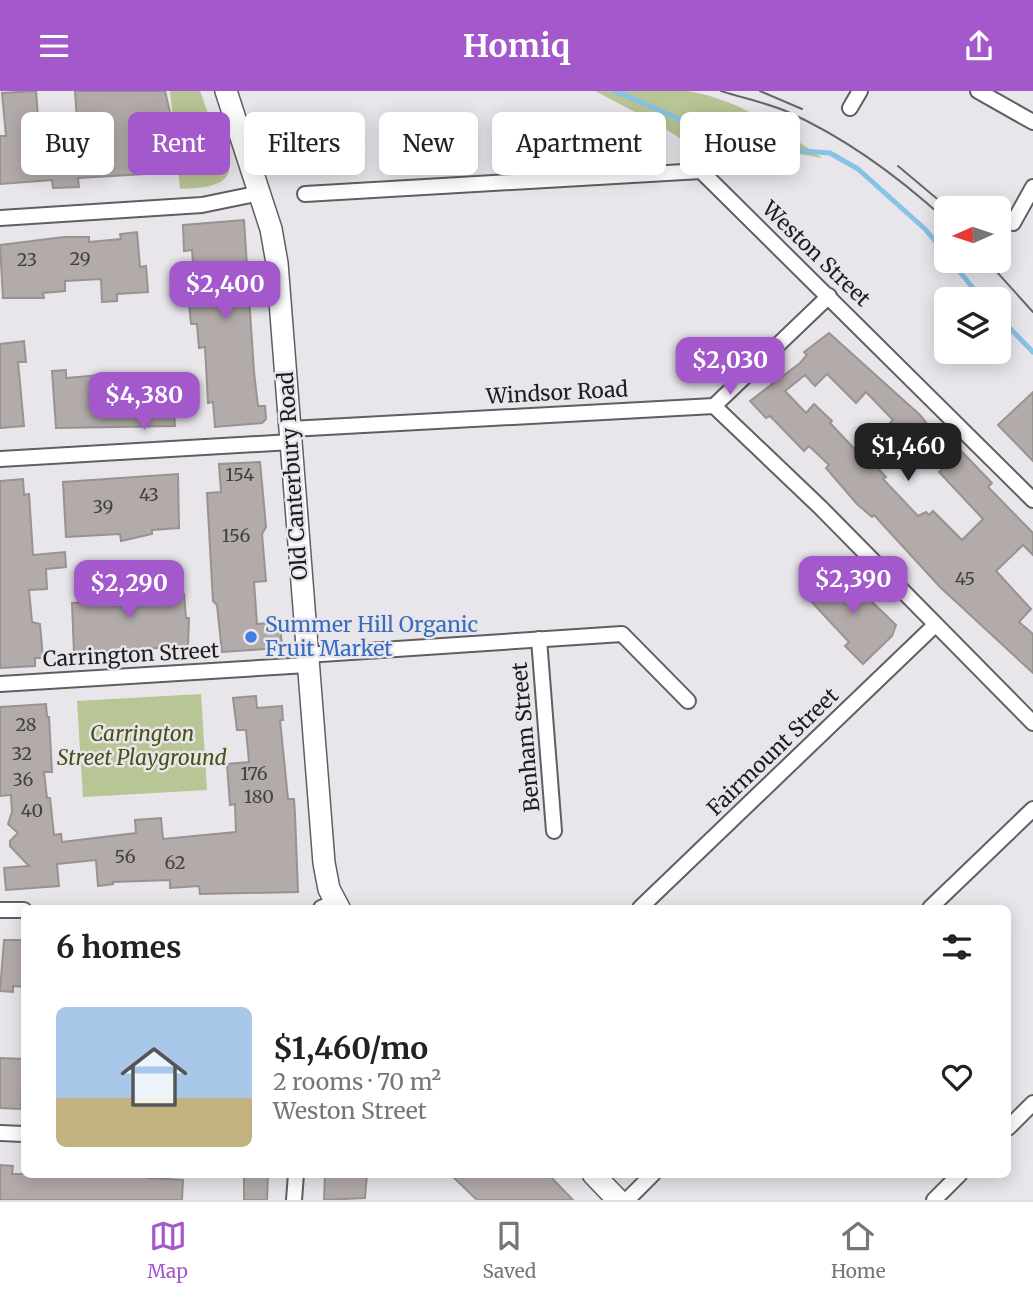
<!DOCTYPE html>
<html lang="en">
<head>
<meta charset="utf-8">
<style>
	body { margin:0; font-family:Merriweather,serif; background:#f6f6f6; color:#222; height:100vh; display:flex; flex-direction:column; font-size:26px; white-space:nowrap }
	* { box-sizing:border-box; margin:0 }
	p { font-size:23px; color:#767676 }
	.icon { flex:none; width:38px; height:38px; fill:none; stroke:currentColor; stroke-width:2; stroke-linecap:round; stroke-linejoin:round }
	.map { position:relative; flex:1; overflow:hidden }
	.side { position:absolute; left:21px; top:814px; width:990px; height:273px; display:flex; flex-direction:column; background:#fff; border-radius:10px; box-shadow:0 4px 18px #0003 }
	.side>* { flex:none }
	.hud { position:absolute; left:21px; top:21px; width:992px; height:63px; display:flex; gap:14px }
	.needle { width:46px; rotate:267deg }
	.fabs { position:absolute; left:934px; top:105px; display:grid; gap:14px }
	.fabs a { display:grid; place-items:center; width:77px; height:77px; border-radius:10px; background:#fff; box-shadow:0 4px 18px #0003; font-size:35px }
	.price { position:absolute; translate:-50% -60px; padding:0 16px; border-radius:14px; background:#a358cb; color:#fff; font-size:23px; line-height:46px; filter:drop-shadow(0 2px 4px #0008) }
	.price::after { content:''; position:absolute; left:50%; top:42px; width:21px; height:16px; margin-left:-10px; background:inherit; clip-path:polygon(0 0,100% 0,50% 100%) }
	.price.selected { background:#222; color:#fff }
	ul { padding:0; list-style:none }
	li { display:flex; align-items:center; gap:21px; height:175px; padding:0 35px }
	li+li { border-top:2px solid #e0e0e0 }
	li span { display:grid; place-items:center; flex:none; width:196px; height:140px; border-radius:10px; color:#555 }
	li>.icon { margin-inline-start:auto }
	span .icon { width:84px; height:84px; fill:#fffc; stroke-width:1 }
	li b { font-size:30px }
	h2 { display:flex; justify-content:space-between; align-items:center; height:84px; padding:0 35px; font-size:30px }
	.chip { padding:0 24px; border-radius:10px; background:#fff; box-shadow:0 4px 18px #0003; font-size:24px; line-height:63px }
	.chip.selected { background:#a358cb; color:#fff }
	header { display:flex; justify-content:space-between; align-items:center; height:91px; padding:0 35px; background:#a358cb; color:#fff; font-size:32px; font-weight:700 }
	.menu { display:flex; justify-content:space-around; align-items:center; height:98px; border-top:2px solid #e0e0e0; background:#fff; font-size:19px; color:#767676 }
	.menu a { display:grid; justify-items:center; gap:4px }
	.menu .selected { color:#a358cb }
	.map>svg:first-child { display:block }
	.green { fill:#b8c594 }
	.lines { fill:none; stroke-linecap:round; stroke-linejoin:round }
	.stream { stroke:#87c3e4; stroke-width:5 }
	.building { fill:#b2aba9; stroke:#989290; stroke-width:2; fill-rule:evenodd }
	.minor-casing { stroke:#615e63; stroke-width:18 }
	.primary-casing { stroke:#615e63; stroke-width:24 }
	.minor { stroke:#fff; stroke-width:14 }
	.primary { stroke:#fff; stroke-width:21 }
	.tram { stroke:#676669; stroke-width:2 }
	.shop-dot { fill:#3f7fe0; stroke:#e8e5eb; stroke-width:2.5 }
	.labels { text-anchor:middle; stroke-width:5; stroke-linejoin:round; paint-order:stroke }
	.number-label { font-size:18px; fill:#424042 }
	.street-label { font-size:21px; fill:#1d1d1f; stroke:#e8e5eb }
	.shop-label { font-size:21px; fill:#366cbe; stroke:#e8e5eb; text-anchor:start }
	.park-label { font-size:21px; font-style:italic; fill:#475314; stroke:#e8e5eb }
</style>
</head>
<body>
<header><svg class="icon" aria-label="menu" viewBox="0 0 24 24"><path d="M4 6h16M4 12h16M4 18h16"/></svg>Homiq<svg class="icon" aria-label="share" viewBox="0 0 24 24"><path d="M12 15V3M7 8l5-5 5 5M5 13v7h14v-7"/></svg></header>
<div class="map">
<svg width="1033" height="1109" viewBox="0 0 1033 1109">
	<rect width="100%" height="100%" fill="#e8e5eb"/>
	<g class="green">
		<path d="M170,0H200L229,80C224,98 195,97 180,98Z"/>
		<path d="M595,0C625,0 658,0 687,0C737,7 782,39 822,67L799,63L722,64L720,73L656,32Z"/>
		<path d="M201,603L207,699L83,706L77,610Z"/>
	</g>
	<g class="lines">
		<g class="stream">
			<path d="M615,0L673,25L729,55L830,62L858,78L925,138L947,164"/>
			<path d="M951,170L982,208"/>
			<path d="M999,226L1033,261"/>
		</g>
	</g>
	<g class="building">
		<path d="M36,0L40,51L66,49L64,30L77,29L75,0H165L177,52L179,81L78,87L79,96L53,97L52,89L0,93V45H6L2,2Z"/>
		<path d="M244,129L254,281L258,315H265L266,328L262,332L215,336L213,311L208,312L205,256L199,257L197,233H191L188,203L207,202L205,173H193L192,159L184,160L183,134Z"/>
		<path d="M137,141L140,176L146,175L148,201L117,203V210L102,211L101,188L65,190V200L43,202L44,207H3L0,154L64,146H89V151L121,148L120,143Z"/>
		<path d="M829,242L920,324L936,344L941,339L992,392L988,396L1033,442V464L1023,454L996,480L1031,518L1019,531L1033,543V582L940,496L874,424L872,426L857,413L826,377L829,374L809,355L804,360L770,325L766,327L750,310L800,272L807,264L804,261ZM827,283L856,312L866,301L893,329L880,342L905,369L922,352L945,375L939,381L983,428L962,449L933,420L929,424L926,421L918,425L883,388L886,386L866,364L863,367L830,332L832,330L814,313L806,322L785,300L805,284L815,295Z"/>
		<path d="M24,250L26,271H18L24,335L0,337V253Z"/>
		<path d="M66,279V287L123,282V289L171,285L175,335L56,337L52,280Z"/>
		<path d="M1033,301V370L998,334Z"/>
		<path d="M260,371L266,436L262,443L266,490L254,491L257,533L280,531L282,557L222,561L217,514L213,510L207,402L221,401L219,373Z"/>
		<path d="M178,383L179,437L152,439V443L121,450L120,443L66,446L63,391Z"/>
		<path d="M23,388L24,404L29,403L33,464L65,461L66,476L46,478L47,498L29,499L32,531L40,533L43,567H35V575L0,577V390Z"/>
		<path d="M838,478L896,534L892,545L863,573L845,555L849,551L808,507Z"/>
		<path d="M108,483L110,507L141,505L140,494L162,492L163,505L184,503L186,527H189L188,555L108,560L106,566L97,560L74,562L72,512L89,511V502H95L94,484Z"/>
		<path d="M256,605L257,617L282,615L283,629H280L288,708H294L295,723L298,801L200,803L199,795L170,797V789L113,791V793L98,795L96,769L57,773L59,795L6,799L4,777L29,775L10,755V750L18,742L8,733L12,721L11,704L0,705V616L46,613L47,626H49L52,681H44L47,707H50L54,744L61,743L62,751L136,742L135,729L161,727L163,748L236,741L235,713L230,714L227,673L249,671L246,639H237L233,607Z"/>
		<path d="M4,849H24V896L13,895V901L0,900Z"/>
		<path d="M0,967L23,968L21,1018L0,1017Z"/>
		<path d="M0,1074L13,1075L12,1083H149V1087L183,1089L182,1109H0Z"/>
		<path d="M244,1083H268L267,1109H244Z"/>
		<path d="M325,1083H367L365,1107L324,1109Z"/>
		<path d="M450,1083H548L573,1109H477Z"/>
	</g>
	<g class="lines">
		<g class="minor-casing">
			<g id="minor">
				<path d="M978,0L1033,31"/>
				<path d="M850,17L860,0"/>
				<path d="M305,103L701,80L1033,409"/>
				<path d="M0,127L202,114L260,102"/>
				<path d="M1013,132L1033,96"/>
				<path d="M714,315L829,205"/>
				<path d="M290,338L714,315L820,416L1033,632"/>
				<path d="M0,368L291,351"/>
				<path d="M539,548L554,740"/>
				<path d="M306,564L622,543L688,610"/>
				<path d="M0,593L307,574"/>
				<path d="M321,817L335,811"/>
				<path d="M640,817L934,535"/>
				<path d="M930,817L1033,718"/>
				<path d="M0,819H24"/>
				<path d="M1008,1037L1033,1012"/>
				<path d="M0,1042L24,1043"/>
				<path d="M294,1109L296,1083"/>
				<path d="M627,1109L653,1083"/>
				<path d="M934,1109L960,1083"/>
			</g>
		</g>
		<g class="primary-casing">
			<g id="primary">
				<path d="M226,0L271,138L277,172L324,772L329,798L339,817"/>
				<path d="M593,1083L618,1109"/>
			</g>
		</g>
		<use href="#minor" class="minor"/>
		<use href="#primary" class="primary"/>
		<g class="tram">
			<path d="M721,0C743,7 767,12 788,21C846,47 900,87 947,130"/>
			<path d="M760,0L802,18"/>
			<path d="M898,75L948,117"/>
			<path d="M987,170L1033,221"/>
		</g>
	</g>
	<circle class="shop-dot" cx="251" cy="546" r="7"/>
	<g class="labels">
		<g class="number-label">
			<text x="80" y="174">29</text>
			<text x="27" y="175">23</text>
			<text x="240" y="390">154</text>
			<text x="149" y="410">43</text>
			<text x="103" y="422">39</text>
			<text x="236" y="451">156</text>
			<text x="965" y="494">45</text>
			<text x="26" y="640">28</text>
			<text x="22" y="669">32</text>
			<text x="254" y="689">176</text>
			<text x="23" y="695">36</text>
			<text x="259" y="712">180</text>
			<text x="32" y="726">40</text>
			<text x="125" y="772">56</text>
			<text x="175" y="778">62</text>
		</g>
		<g class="street-label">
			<text transform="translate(816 163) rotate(44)" y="7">Weston Street</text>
			<text transform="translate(557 302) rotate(-3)" y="7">Windsor Road</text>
			<text transform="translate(293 385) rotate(-94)" y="7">Old Canterbury Road</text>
			<text transform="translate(131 564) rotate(-3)" y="7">Carrington Street</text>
			<text transform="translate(526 646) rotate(-95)" y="7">Benham Street</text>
			<text transform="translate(773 661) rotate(-44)" y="7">Fairmount Street</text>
		</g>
		<g class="shop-label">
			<text x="265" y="541">Summer Hill Organic<tspan x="265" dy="24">Fruit Market</tspan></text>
		</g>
		<g class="park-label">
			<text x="142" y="650">Carrington<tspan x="142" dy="24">Street Playground</tspan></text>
		</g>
	</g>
</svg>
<div class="fabs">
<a><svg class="needle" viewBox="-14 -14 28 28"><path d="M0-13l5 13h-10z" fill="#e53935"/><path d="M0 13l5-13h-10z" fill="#767676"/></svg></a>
<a><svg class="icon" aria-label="layers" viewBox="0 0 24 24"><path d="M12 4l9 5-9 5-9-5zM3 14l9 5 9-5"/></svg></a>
</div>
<b class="price" style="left:225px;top:230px">$2,400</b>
<b class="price" style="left:730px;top:306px">$2,030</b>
<b class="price" style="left:144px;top:341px">$4,380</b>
<b class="price selected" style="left:908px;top:392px">$1,460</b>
<b class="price" style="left:853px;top:525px">$2,390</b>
<b class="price" style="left:129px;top:529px">$2,290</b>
<div class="hud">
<a class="chip">Buy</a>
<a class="chip selected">Rent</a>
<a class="chip">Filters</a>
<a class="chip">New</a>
<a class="chip">Apartment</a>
<a class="chip">House</a>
</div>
<section class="side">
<h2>6 homes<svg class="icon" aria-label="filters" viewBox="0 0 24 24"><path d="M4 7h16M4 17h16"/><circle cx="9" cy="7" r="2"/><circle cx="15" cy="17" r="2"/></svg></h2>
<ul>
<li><span style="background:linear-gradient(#a9c7e8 65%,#c2b280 0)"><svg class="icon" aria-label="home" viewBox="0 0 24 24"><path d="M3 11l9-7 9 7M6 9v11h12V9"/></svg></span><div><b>$1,460/mo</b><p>2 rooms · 70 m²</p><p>Weston Street</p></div><svg class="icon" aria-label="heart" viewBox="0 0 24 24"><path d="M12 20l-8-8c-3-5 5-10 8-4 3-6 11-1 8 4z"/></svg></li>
</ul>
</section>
</div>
<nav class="menu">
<a class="selected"><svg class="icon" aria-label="map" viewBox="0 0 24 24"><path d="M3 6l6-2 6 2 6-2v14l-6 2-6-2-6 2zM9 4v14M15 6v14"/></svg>Map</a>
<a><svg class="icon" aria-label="saved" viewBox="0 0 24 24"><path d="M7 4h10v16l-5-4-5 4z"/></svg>Saved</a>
<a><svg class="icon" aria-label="home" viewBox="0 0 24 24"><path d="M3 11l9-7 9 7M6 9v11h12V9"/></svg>Home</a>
</nav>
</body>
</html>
